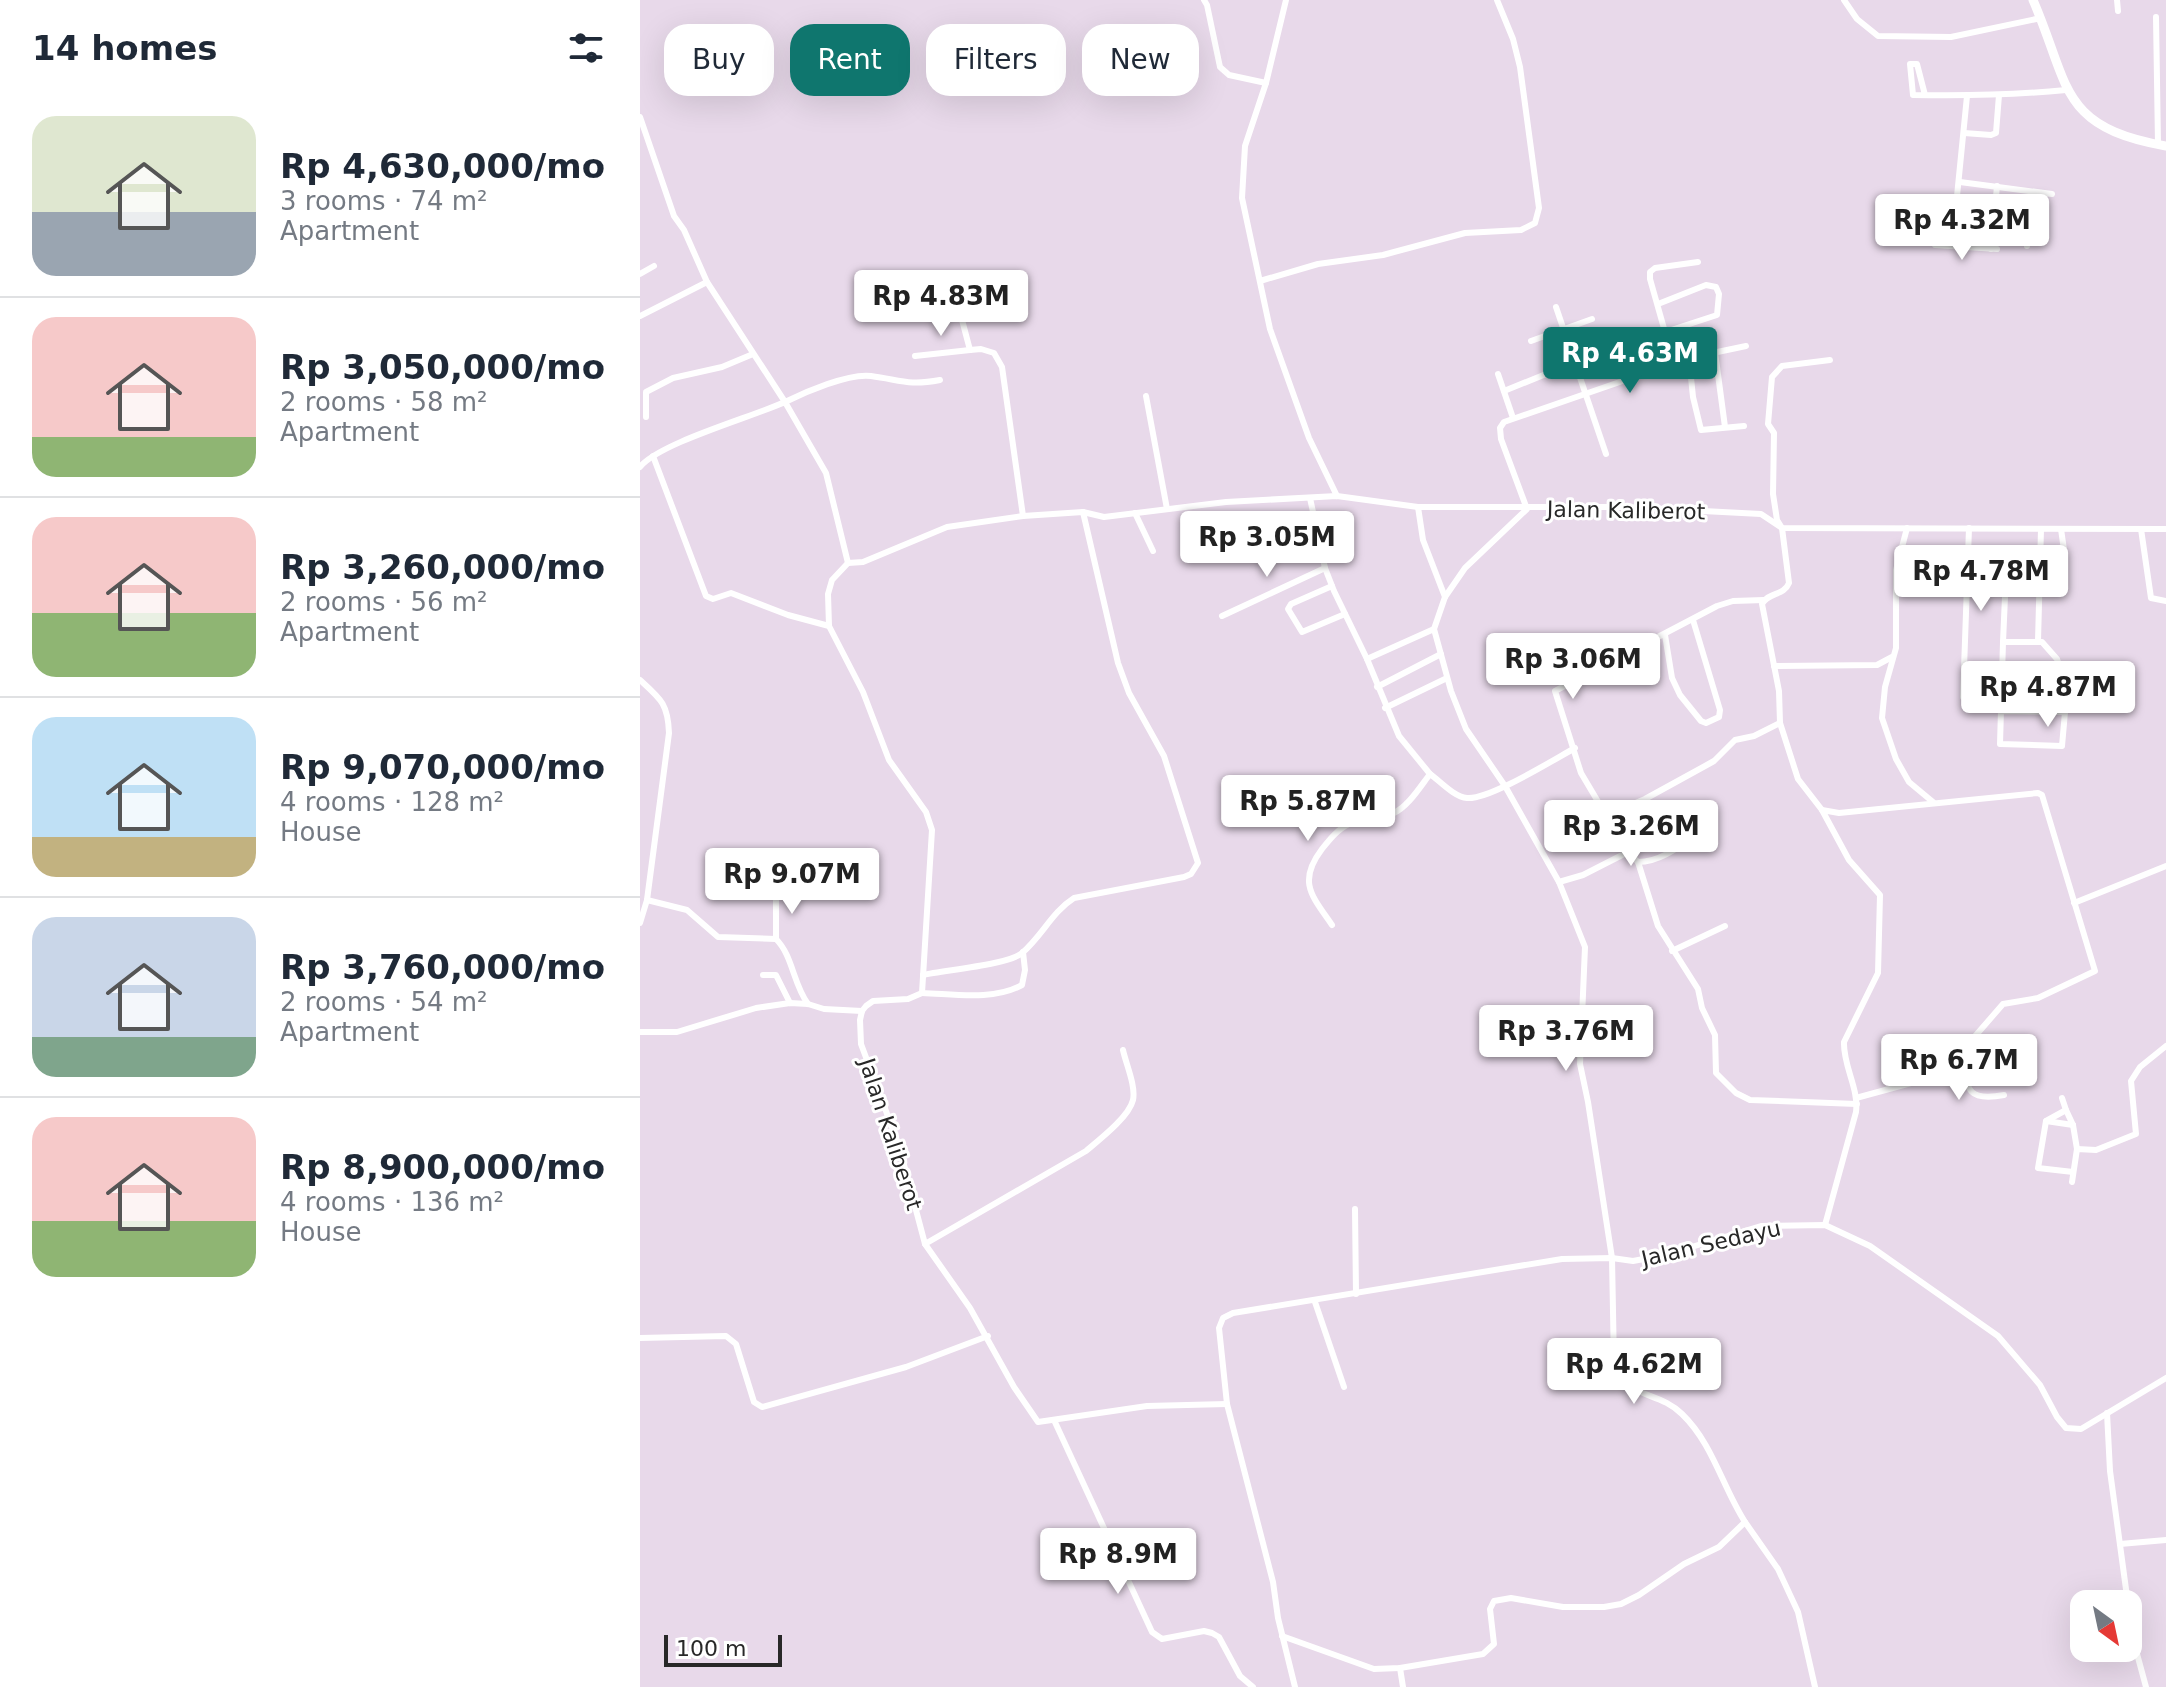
<!DOCTYPE html>
<html lang="en">
<head>
<meta charset="utf-8">
<style>
	body { margin:0; font-family:"DejaVu Sans",sans-serif; background:#f6f6f7; color:#1f2937; height:100vh; display:flex; flex-direction:column; font-size:30px; white-space:nowrap }
	* { box-sizing:border-box; margin:0 }
	p { font-size:26px; color:#747a83 }
	.icon { flex:none; width:44px; height:44px; fill:none; stroke:currentColor; stroke-width:2; stroke-linecap:round; stroke-linejoin:round }
	.map { position:relative; flex:1; overflow:hidden }
	.drawer { display:flex; flex-direction:column; background:#fff; width:640px }
	.drawer>* { flex:none }
	.guide { position:absolute; left:24px; top:24px; width:760px; height:72px; display:flex; gap:16px }
	.needle { width:52px; rotate:147deg }
	.fabs { position:absolute; left:1430px; top:1590px; display:grid; gap:16px }
	.fabs a { display:grid; place-items:center; width:72px; height:72px; border-radius:16px; background:#fff; box-shadow:0 8px 32px #0002; font-size:40px }
	.scale { position:absolute; left:24px; bottom:20px; width:118px; box-sizing:border-box; padding-left:8px; border:4px solid #282828; border-top:0; font-size:22px; line-height:28px; white-space:nowrap; color:#282828; -webkit-text-stroke:6px #fff; paint-order:stroke }
	.price { position:absolute; translate:-50% -68px; padding:0 18px; border-radius:8px; background:#fff; color:#222; font-size:26px; line-height:52px; filter:drop-shadow(0 2px 4px #0008) }
	.price::after { content:''; position:absolute; left:50%; top:48px; width:24px; height:18px; margin-left:-12px; background:inherit; clip-path:polygon(0 0,100% 0,50% 100%) }
	.price.current { background:#0f766e; color:#fff }
	ul { padding:0; list-style:none }
	li { display:flex; align-items:center; gap:24px; height:200px; padding:0 32px }
	li+li { border-top:2px solid #e0e1e3 }
	li span { display:grid; place-items:center; flex:none; width:224px; height:160px; border-radius:24px; color:#555 }
	li>.icon { margin-inline-start:auto }
	span .icon { width:96px; height:96px; fill:#fffc; stroke-width:1 }
	li b { font-size:34px }
	h2 { display:flex; justify-content:space-between; align-items:center; height:96px; padding:0 32px; font-size:34px }
	.pill { padding:0 28px; border-radius:24px; background:#fff; box-shadow:0 8px 32px #0002; font-size:28px; line-height:72px }
	.pill.current { background:#0f766e; color:#fff }
	main { display:flex; flex:1; min-height:0 }
	.map>svg:first-child { display:block }
	.lines { fill:none; stroke-linecap:round; stroke-linejoin:round }
	.minor { stroke:#fff; stroke-width:6 }
	.secondary { stroke:#fff; stroke-width:9 }
	.labels { text-anchor:middle; stroke-width:6; stroke-linejoin:round; paint-order:stroke }
	.street-label { font-size:22px; fill:#282828; stroke:#fff }
</style>
</head>
<body>
<main>
<section class="drawer">
<h2>14 homes<svg class="icon" aria-label="filters" viewBox="0 0 24 24"><path d="M4 7h16M4 17h16"/><circle cx="9" cy="7" r="2"/><circle cx="15" cy="17" r="2"/></svg></h2>
<ul>
<li><span style="background:linear-gradient(#dfe7d0 60%,#9aa5b1 0)"><svg class="icon" aria-label="home" viewBox="0 0 24 24"><path d="M3 11l9-7 9 7M6 9v11h12V9"/></svg></span><div><b>Rp 4,630,000/mo</b><p>3 rooms · 74 m²</p><p>Apartment</p></div></li>
<li><span style="background:linear-gradient(#f6c9c9 75%,#8fb573 0)"><svg class="icon" aria-label="home" viewBox="0 0 24 24"><path d="M3 11l9-7 9 7M6 9v11h12V9"/></svg></span><div><b>Rp 3,050,000/mo</b><p>2 rooms · 58 m²</p><p>Apartment</p></div></li>
<li><span style="background:linear-gradient(#f6c9c9 60%,#8fb573 0)"><svg class="icon" aria-label="home" viewBox="0 0 24 24"><path d="M3 11l9-7 9 7M6 9v11h12V9"/></svg></span><div><b>Rp 3,260,000/mo</b><p>2 rooms · 56 m²</p><p>Apartment</p></div></li>
<li><span style="background:linear-gradient(#bfe0f5 75%,#c2b280 0)"><svg class="icon" aria-label="home" viewBox="0 0 24 24"><path d="M3 11l9-7 9 7M6 9v11h12V9"/></svg></span><div><b>Rp 9,070,000/mo</b><p>4 rooms · 128 m²</p><p>House</p></div></li>
<li><span style="background:linear-gradient(#c9d6e8 75%,#7fa58c 0)"><svg class="icon" aria-label="home" viewBox="0 0 24 24"><path d="M3 11l9-7 9 7M6 9v11h12V9"/></svg></span><div><b>Rp 3,760,000/mo</b><p>2 rooms · 54 m²</p><p>Apartment</p></div></li>
<li><span style="background:linear-gradient(#f6c9c9 65%,#8fb573 0)"><svg class="icon" aria-label="home" viewBox="0 0 24 24"><path d="M3 11l9-7 9 7M6 9v11h12V9"/></svg></span><div><b>Rp 8,900,000/mo</b><p>4 rooms · 136 m²</p><p>House</p></div></li>
</ul>
</section>
<div class="map">
<svg width="1526" height="1687" viewBox="0 0 1526 1687">
	<rect width="100%" height="100%" fill="#e8d9ea"/>
	<g class="lines">
		<g class="minor">
			<path d="M564,0L567,5L580,67L589,75L626,83"/>
			<path d="M646,0L626,83L605,146L602,198L630,329L669,438L697,496"/>
			<path d="M1204,0L1217,19L1238,36L1311,37L1401,18"/>
			<path d="M1477,0L1478,11"/>
			<path d="M1516,17L1518,144"/>
			<path d="M1285,95L1277,64H1270L1273,95C1324,96 1375,95 1426,90"/>
			<path d="M0,117L34,216L44,230L67,282L145,402C165,392 209,373 231,376C261,380 268,386 300,380"/>
			<path d="M1324,133L1351,135L1356,133L1359,95"/>
			<path d="M1320,182L1412,194"/>
			<path d="M1295,245L1357,249"/>
			<path d="M1312,246L1327,96"/>
			<path d="M1387,246L1392,193"/>
			<path d="M1351,249L1357,186"/>
			<path d="M0,274L14,266"/>
			<path d="M620,281L678,264L743,255L825,233L881,230L895,223L899,208L880,67L873,39L857,0"/>
			<path d="M313,286L330,350L341,349L354,353L362,367L383,516"/>
			<path d="M1018,304L1066,285L1076,287L1079,294L1077,315L1025,332"/>
			<path d="M916,307L966,454"/>
			<path d="M0,316L67,282"/>
			<path d="M891,341L952,319"/>
			<path d="M1075,352L1085,427"/>
			<path d="M275,356L330,350"/>
			<path d="M1049,358L1053,397L1061,430L1104,426"/>
			<path d="M1029,365L1025,332L1010,279V272L1015,268L1058,262"/>
			<path d="M913,370L960,351"/>
			<path d="M858,374L873,418"/>
			<path d="M864,391L906,374"/>
			<path d="M506,396L527,509"/>
			<path d="M6,417V392L33,378L82,367L113,354"/>
			<path d="M13,456L66,596L73,599L91,593L148,615L189,626"/>
			<path d="M0,467C19,443 112,417 145,402L186,473L208,563"/>
			<path d="M670,498L685,568L694,591L727,659L759,736L790,774C780,787 768,807 752,814C738,820 722,818 709,824C698,829 690,839 682,849C657,882 672,896 692,925"/>
			<path d="M778,507L783,540L805,597"/>
			<path d="M495,513L513,551"/>
			<path d="M1267,528L1256,570V648L1245,687L1242,718L1256,759L1269,782L1293,802"/>
			<path d="M1421,529L1424,550"/>
			<path d="M1501,529L1511,598L1526,601"/>
			<path d="M692,586L651,604L648,609L662,632L705,614"/>
			<path d="M582,616L685,568"/>
			<path d="M1025,635L1032,678L1040,695L1061,721L1066,723L1079,717L1080,710L1053,620"/>
			<path d="M1398,641L1401,529"/>
			<path d="M727,659L794,629"/>
			<path d="M1134,666L1237,665L1252,657"/>
			<path d="M1363,677L1423,678L1417,659L1402,642H1363L1366,574L1400,575"/>
			<path d="M1423,678L1425,712"/>
			<path d="M0,680C21,699 28,704 29,733L7,900L0,923"/>
			<path d="M737,687L801,654"/>
			<path d="M1323,697L1329,528"/>
			<path d="M745,708L807,678"/>
			<path d="M1362,711L1425,712L1422,746L1360,744L1363,642"/>
			<path d="M790,774C800,781 814,797 827,798C849,800 913,760 935,748"/>
			<path d="M1182,810L1199,813L1398,793L1402,795L1455,971L1398,998L1363,1004L1330,1042L1293,1074L1271,1083L1216,1098"/>
			<path d="M932,830L1005,799L1074,761L1095,740L1114,736L1140,723"/>
			<path d="M988,852L998,862L1018,926L1058,989L1062,1008L1075,1035L1076,1073L1096,1093L1110,1100L1217,1104"/>
			<path d="M998,862C1022,862 1042,844 1061,831"/>
			<path d="M919,882L943,875L988,852L941,773L915,691L1077,606L1093,601L1124,600"/>
			<path d="M136,895V939"/>
			<path d="M7,900L47,910L78,937L136,939C153,956 153,984 168,1004"/>
			<path d="M1434,903L1526,866"/>
			<path d="M1032,951L1085,926"/>
			<path d="M123,975H136L150,1003"/>
			<path d="M283,975C304,970 368,965 382,953C402,936 412,912 434,898L544,877L551,874L558,863L524,756L489,693L478,663L443,512"/>
			<path d="M282,993C314,994 353,1001 382,985L385,970L383,952"/>
			<path d="M0,1032H37L116,1008L150,1003L168,1004L184,1009L222,1011"/>
			<path d="M1322,1050C1328,1084 1321,1103 1364,1095"/>
			<path d="M1422,1098L1426,1110L1406,1121L1398,1168L1433,1172"/>
			<path d="M1426,1110L1433,1125L1437,1149"/>
			<path d="M1406,1121L1433,1125"/>
			<path d="M1432,1182L1437,1149L1456,1150L1496,1134L1491,1081L1500,1067L1526,1046"/>
			<path d="M715,1209L716,1294"/>
			<path d="M1185,1225L1216,1112C1219,1088 1203,1066 1204,1042L1238,973L1240,895L1209,860L1182,810L1158,779L1140,723L1139,691L1122,604C1128,592 1144,596 1149,583L1142,528L1137,520L1133,494L1134,433L1128,424L1132,377L1142,366L1190,360"/>
			<path d="M285,1244L446,1151C459,1140 489,1117 493,1100C496,1086 486,1064 483,1050"/>
			<path d="M675,1302L704,1387"/>
			<path d="M0,1338L86,1336L96,1344L114,1402L122,1407L266,1367L348,1336"/>
			<path d="M587,1404L507,1406L398,1422L374,1387L330,1308L285,1244L259,1146L221,1044L220,1020L222,1011L226,1006L233,1001L268,999L282,993L292,830L286,812L249,760L223,692L189,626L188,594L192,580L208,563L223,562L307,527L383,516L443,512L464,517L586,502L697,496L778,507H986L1121,514L1142,528L1526,529"/>
			<path d="M1467,1413L1470,1471L1488,1604"/>
			<path d="M414,1420L512,1632L522,1639L564,1631L572,1633L579,1637L600,1676L613,1687"/>
			<path d="M1105,1522C1082,1486 1073,1444 1042,1414C1018,1390 987,1400 974,1364L972,1258L948,1102L940,1064L945,947L919,882L865,786L826,729L811,691L794,629L805,597L825,568L887,509L861,439L860,428L864,422L1049,358L1106,346"/>
			<path d="M1480,1544L1526,1540"/>
			<path d="M1488,1605L1493,1639L1506,1687"/>
			<path d="M642,1636L734,1669L760,1668L843,1654L854,1644L850,1609L854,1601L871,1598L923,1607H964L981,1604L999,1595L1044,1564L1079,1547L1105,1522L1138,1569L1158,1612L1175,1687"/>
			<path d="M760,1668L763,1687"/>
			<path d="M655,1687L638,1618L633,1582L587,1404L579,1328L583,1318L593,1313L922,1259L972,1258L993,1261L1025,1255L1121,1226L1185,1225L1230,1246L1358,1336L1400,1385L1417,1417L1426,1428L1441,1429L1526,1378"/>
		</g>
		<path class="secondary" d="M1393,0C1430,85 1418,127 1526,146"/>
	</g>
	<g class="labels">
		<g class="street-label">
			<text transform="translate(986 510) rotate(1)" y="8">Jalan Kaliberot</text>
			<text transform="translate(251 1134) rotate(72)" y="8">Jalan Kaliberot</text>
			<text transform="translate(1071 1243) rotate(-13)" y="8">Jalan Sedayu</text>
		</g>
	</g>
</svg>
<div class="fabs">
<a><svg class="needle" viewBox="-14 -14 28 28"><path d="M0-13l5 13h-10z" fill="#e53935"/><path d="M0 13l5-13h-10z" fill="#747a83"/></svg></a>
</div>
<div class="scale">100 m</div>
<b class="price" style="left:1322px;top:262px">Rp 4.32M</b>
<b class="price" style="left:301px;top:338px">Rp 4.83M</b>
<b class="price current" style="left:990px;top:395px">Rp 4.63M</b>
<b class="price" style="left:627px;top:579px">Rp 3.05M</b>
<b class="price" style="left:1341px;top:613px">Rp 4.78M</b>
<b class="price" style="left:933px;top:701px">Rp 3.06M</b>
<b class="price" style="left:1408px;top:729px">Rp 4.87M</b>
<b class="price" style="left:668px;top:843px">Rp 5.87M</b>
<b class="price" style="left:991px;top:868px">Rp 3.26M</b>
<b class="price" style="left:152px;top:916px">Rp 9.07M</b>
<b class="price" style="left:926px;top:1073px">Rp 3.76M</b>
<b class="price" style="left:1319px;top:1102px">Rp 6.7M</b>
<b class="price" style="left:994px;top:1406px">Rp 4.62M</b>
<b class="price" style="left:478px;top:1596px">Rp 8.9M</b>
<div class="guide">
<a class="pill">Buy</a>
<a class="pill current">Rent</a>
<a class="pill">Filters</a>
<a class="pill">New</a>
</div>
</div>
</main>
</body>
</html>
